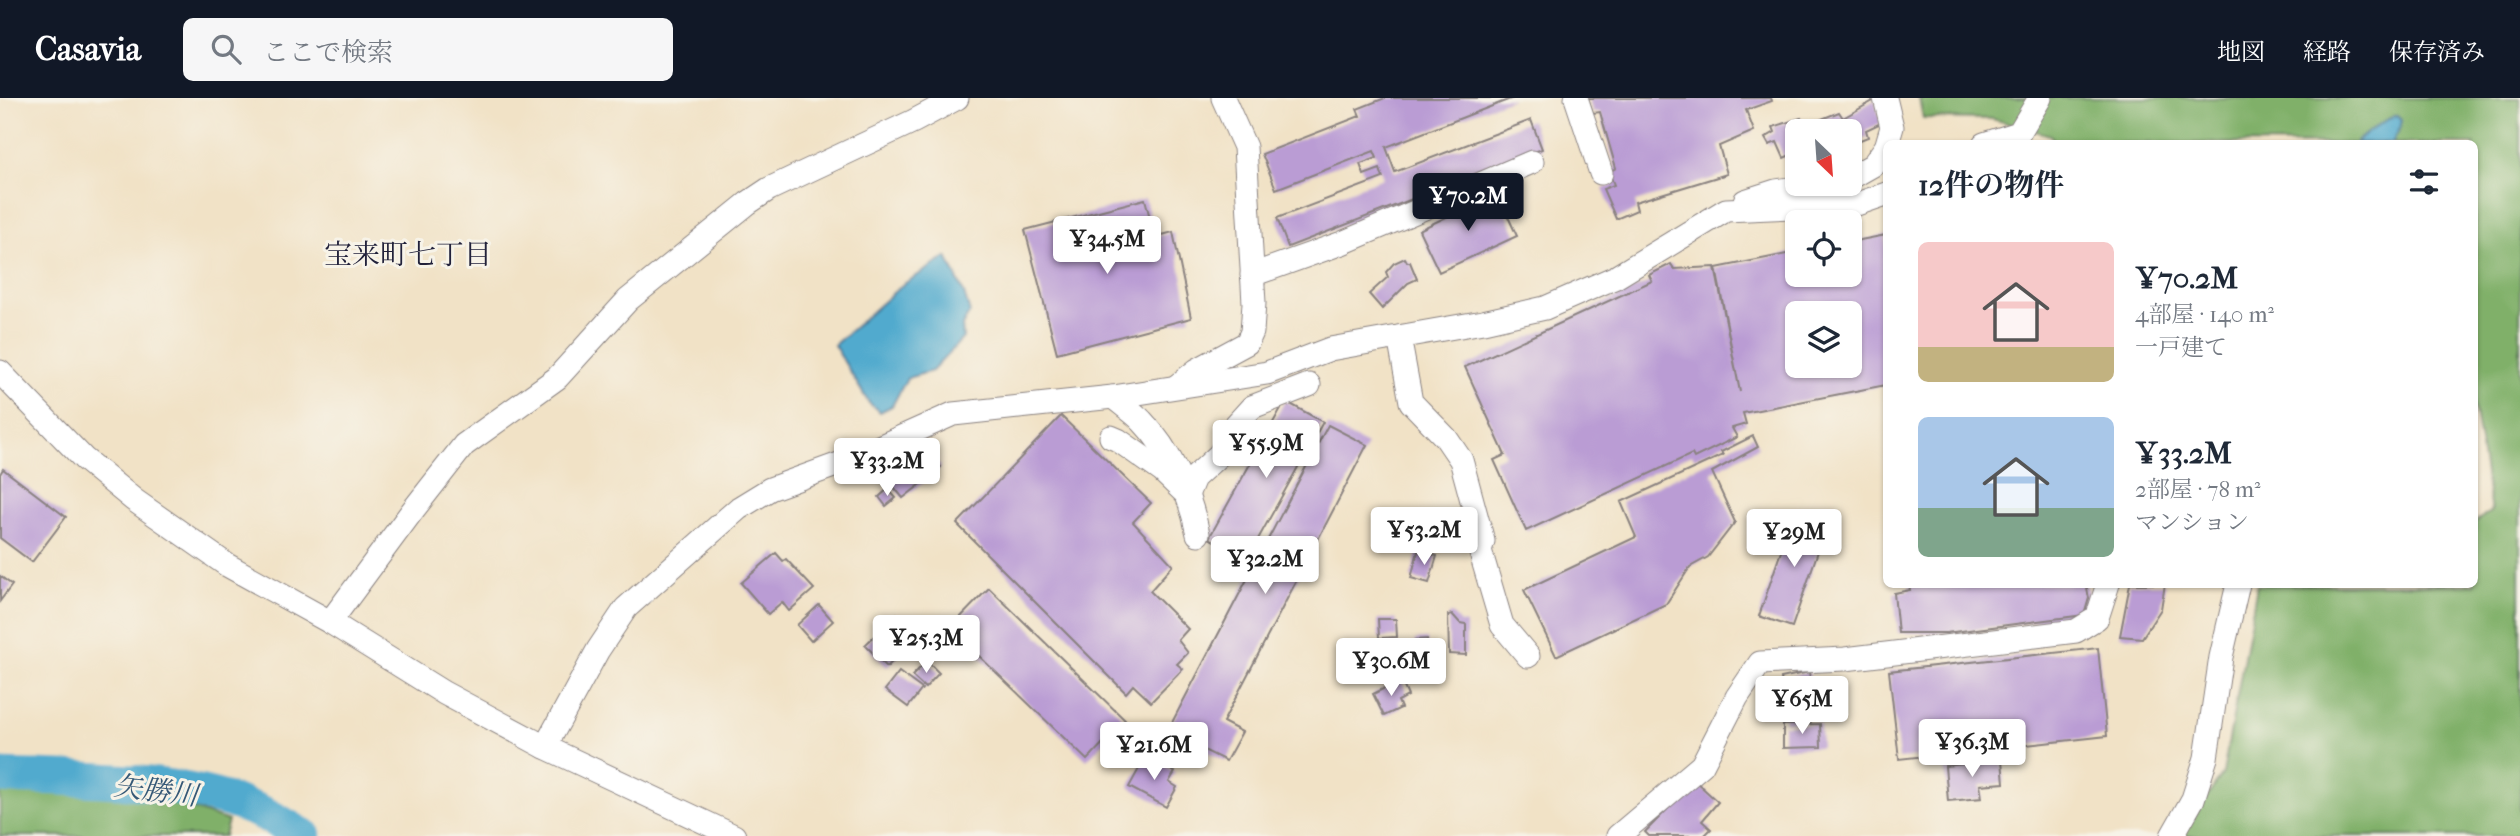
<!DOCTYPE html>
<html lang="ja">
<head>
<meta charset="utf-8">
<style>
	body { margin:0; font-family:"IM FELL French Canon","Noto Serif JP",serif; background:#f6f6f7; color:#1f2937; height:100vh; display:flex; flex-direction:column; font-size:26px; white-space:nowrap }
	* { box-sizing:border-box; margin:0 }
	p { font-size:23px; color:#747a83 }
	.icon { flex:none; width:38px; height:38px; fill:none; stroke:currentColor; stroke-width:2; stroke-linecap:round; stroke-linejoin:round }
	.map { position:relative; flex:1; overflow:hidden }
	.details { position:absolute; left:1883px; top:42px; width:595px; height:448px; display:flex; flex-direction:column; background:#fff; border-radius:10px; box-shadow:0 2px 5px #0004 }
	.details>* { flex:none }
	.needle { width:46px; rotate:155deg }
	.buttons { position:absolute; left:1785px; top:21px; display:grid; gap:14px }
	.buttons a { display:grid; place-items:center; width:77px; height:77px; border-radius:10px; background:#fff; box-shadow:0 2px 5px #0004; font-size:35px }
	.price { position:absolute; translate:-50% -60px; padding:0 16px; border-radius:7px; background:#fff; color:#222; font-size:23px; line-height:46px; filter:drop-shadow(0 2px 4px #0008) }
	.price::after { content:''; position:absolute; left:50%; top:42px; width:21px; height:16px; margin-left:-10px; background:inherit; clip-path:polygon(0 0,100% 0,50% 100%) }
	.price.on { background:#111827; color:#fff }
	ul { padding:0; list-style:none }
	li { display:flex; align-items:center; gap:21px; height:175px; padding:0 35px }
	li span { display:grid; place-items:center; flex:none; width:196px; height:140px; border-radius:10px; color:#555 }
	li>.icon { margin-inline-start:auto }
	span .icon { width:84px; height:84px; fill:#fffc; stroke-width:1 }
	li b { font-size:30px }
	h2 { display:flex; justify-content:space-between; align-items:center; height:84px; padding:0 35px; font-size:30px }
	header { display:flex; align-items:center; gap:42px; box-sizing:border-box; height:98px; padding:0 35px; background:#111827; color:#fff }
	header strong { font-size:33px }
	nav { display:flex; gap:38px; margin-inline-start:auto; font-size:24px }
	.search { width:490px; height:63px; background:#f6f6f7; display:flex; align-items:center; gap:18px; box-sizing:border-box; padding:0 24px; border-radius:10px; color:#747a83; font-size:26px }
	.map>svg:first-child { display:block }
	.forest { fill:#80b069; stroke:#516952; stroke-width:2 }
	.water { fill:#51aace; stroke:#3a6684; stroke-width:2 }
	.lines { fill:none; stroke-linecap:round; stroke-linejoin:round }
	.river { stroke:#51aace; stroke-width:35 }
	.building { fill:#ba9cd4; fill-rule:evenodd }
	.minor-casing { stroke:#8a8280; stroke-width:25 }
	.minor { stroke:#fff; stroke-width:23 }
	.labels { text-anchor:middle; stroke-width:6; stroke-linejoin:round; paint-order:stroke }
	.neighbourhood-label { font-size:28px; fill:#22223b; stroke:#f7f3e8 }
	.water-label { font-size:28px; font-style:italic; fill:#355876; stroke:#f7f3e8 }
</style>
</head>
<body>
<header>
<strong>Casavia</strong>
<div class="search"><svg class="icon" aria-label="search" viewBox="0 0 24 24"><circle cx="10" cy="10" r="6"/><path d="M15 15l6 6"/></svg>ここで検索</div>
<nav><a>地図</a><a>経路</a><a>保存済み</a></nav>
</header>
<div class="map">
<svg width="2520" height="738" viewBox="0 0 2520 738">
	<rect width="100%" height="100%" fill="#f7f3e8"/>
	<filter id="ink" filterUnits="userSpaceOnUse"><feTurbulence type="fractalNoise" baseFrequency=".0143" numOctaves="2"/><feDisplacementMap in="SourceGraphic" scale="14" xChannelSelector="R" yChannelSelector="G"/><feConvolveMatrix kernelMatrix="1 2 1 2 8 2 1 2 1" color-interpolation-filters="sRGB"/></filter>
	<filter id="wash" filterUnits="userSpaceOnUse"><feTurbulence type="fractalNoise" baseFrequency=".00686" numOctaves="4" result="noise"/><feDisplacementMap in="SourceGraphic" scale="28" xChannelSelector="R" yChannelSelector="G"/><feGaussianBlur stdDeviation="1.57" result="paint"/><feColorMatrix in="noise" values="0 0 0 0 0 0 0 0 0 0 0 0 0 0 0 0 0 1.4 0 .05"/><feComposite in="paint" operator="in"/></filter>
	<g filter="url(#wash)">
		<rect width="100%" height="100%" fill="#f1e2c6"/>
		<g class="forest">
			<path d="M1919,0H2520V738H2181L2223,675L2257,487L2474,486L2475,424L2491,413L2474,308V46L2056,45L2050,37L1992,21L1923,20Z"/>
			<path d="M0,690L165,701L228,723L224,738H0Z"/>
		</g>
		<g class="water">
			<path d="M2397,17L2401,21V28L2392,45H2356C2360,38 2388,20 2397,17Z"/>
			<path d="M947,159L964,195L970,215L962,227L963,240L932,273L907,280L892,308L880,314L869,305L834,247L902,187Z"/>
		</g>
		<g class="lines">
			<path class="river" d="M0,678C79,681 178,680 251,710C270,717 287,729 304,738"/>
		</g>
		<g id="blocks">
			<g class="building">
				<path d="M1385,0H1513L1386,49L1395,74L1531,22L1542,51L1288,149L1277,120L1383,80L1380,71L1364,77L1360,66L1377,60L1374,53L1276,91L1262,56L1360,18L1357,11Z"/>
				<path d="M1588,0H1771L1772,3L1746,12L1754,33L1719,48L1727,76L1635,104L1637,112L1616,121L1603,91L1614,87L1609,74L1616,70L1600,14L1593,15Z"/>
				<path d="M1875,2L1881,25L1866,32L1868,39L1850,46V33H1822L1819,22L1839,14L1843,20Z"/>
				<path d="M1801,20L1804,26L1817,22L1820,33H1797V54L1784,60L1777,44L1769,47L1765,40L1775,34L1773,29Z"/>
				<path d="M1497,95L1517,138L1439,174L1419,132Z"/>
				<path d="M1145,101L1155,139L1173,134L1191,220L1057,255L1025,132Z"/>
				<path d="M1886,137V287L1743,315L1746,326L1732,330L1737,339L1694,360L1692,356L1526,433L1494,362L1505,357L1465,269L1652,183L1649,177L1671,166L1674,171L1715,169L1740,294L1716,170L1797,154V177H1850V144ZM1797,215H1850V268H1797Z"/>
				<path d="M1405,160L1407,164H1410L1417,181L1408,185L1382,211L1369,196L1388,179L1386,174L1394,165Z"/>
				<path d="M1285,303L1323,324L1247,461L1209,440Z"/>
				<path d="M1061,318L1151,405L1133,424L1173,467L1150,493L1188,531L1178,542L1188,555L1177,566L1183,571L1151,604L1133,587L1126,595L957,426Z"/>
				<path d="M1328,327L1367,347L1223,624L1242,634L1226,663L1167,634Z"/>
				<path d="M1753,338L1758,349L1712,374L1735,424L1708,459L1690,469L1666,506L1556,558L1524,492L1636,439L1621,404L1723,357L1721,354Z"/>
				<path d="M928,354L941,369L931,378L918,363Z"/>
				<path d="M912,362L929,380L903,400L884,377L893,369L897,373Z"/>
				<path d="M3,371L66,419L32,464L0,440V376Z"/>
				<path d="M888,391L896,400L886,408L879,399Z"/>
				<path d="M1795,412L1828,424L1792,529L1759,518Z"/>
				<path d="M1418,453L1437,458L1429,485L1411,480Z"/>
				<path d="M776,455L783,463L786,461L814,491L789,513L782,504L768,516L741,485Z"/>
				<path d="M0,478L12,487L0,503Z"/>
				<path d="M1909,486H2086L2089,500L2084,517L1946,535H1898L1894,495L1910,492Z"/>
				<path d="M2130,486H2165L2161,511L2142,540L2120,538Z"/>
				<path d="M989,490L1125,622L1087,662L950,530Z"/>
				<path d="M819,507L833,523L811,543L797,527Z"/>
				<path d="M897,516L917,535L911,541L917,547L906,558L902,554L887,569L865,547Z"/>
				<path d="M1452,516L1460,525L1466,526V557L1449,556L1448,517Z"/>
				<path d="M1378,521H1396L1397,539L1379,540Z"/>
				<path d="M1427,541L1429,566L1417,567L1415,542Z"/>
				<path d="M2098,550L2107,638L1899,661L1889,573Z"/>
				<path d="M927,563L939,575L925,590L912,578Z"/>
				<path d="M899,574L922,591L908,609L885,592Z"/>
				<path d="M1809,574L1812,593L1784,598L1781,580Z"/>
				<path d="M1401,582L1408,598L1398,603L1401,610L1384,618L1373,596Z"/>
				<path d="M1804,606L1805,623L1785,624L1783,607Z"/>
				<path d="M1820,626L1821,649L1783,650V627Z"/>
				<path d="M1146,658L1175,674L1169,684L1177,689L1166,709L1129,689Z"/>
				<path d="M2002,662L2004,685L1980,687L1982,700L1948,703L1945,668Z"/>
				<path d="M1695,683L1718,704L1702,723L1711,731L1704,738H1649L1645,734Z"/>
			</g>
		</g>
	</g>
	<g filter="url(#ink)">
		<use href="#blocks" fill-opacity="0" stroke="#8a8280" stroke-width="2"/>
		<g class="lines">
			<g class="minor-casing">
				<g id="minor">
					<path d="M1576,0L1601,75"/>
					<path d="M1885,0L1892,29L1887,46"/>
					<path d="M1984,46L2019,35L2040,0"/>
					<path d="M1850,80L1873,67L1886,49"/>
					<path d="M1745,103L1776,93L1824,86"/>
					<path d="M1252,177L1342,145L1532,64"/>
					<path d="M1399,239L1411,304L1446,340L1461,362L1483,443L1480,452L1502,527L1528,558"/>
					<path d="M0,274L84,361L134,402L227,467L330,524L444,595L545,649L734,738"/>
					<path d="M1178,287L1197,272L1247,245L1252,234L1254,205L1245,49L1223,0"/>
					<path d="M1113,299C1122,307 1134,314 1142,323C1171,353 1190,396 1198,436"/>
					<path d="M1111,339L1118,342L1162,373L1187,397L1194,380L1220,356L1233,330L1252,309L1309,287"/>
					<path d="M330,524L413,412L464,347L557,280L628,202L748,105L769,91L914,23L957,0"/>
					<path d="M545,649L598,552L626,510L739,410L770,391L850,362L953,316L1113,299L1267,275L1330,251L1483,224L1545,210L1616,179L1726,112L1857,106L1886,96"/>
					<path d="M1618,738L1702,667L1737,599L1760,565L1845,561L2076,533L2097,520L2108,486"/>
					<path d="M2172,738L2193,701L2206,660L2221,559L2238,486"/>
				</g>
			</g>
			<use href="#minor" class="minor"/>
		</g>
	</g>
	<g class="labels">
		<g class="neighbourhood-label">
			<text x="408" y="166">宝来町七丁目</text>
		</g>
		<g class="water-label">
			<text transform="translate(156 692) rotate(7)" y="10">矢勝川</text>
		</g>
	</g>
</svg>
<div class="buttons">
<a><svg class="needle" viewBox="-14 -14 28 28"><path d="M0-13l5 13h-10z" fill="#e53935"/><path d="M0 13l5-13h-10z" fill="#747a83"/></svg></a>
<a><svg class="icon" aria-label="locate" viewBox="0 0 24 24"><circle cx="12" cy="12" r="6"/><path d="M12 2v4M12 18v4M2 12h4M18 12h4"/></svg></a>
<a><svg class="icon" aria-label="layers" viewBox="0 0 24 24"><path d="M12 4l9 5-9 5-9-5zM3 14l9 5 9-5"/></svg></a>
</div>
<b class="price on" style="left:1468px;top:135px">¥70.2M</b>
<b class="price" style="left:1107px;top:178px">¥34.5M</b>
<b class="price" style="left:1266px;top:382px">¥55.9M</b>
<b class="price" style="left:887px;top:400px">¥33.2M</b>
<b class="price" style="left:1424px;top:469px">¥53.2M</b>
<b class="price" style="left:1794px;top:471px">¥29M</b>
<b class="price" style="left:1265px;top:498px">¥32.2M</b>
<b class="price" style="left:926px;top:577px">¥25.3M</b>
<b class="price" style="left:1391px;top:600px">¥30.6M</b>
<b class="price" style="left:1802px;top:638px">¥65M</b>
<b class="price" style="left:1972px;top:681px">¥36.3M</b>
<b class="price" style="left:1154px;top:684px">¥21.6M</b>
<section class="details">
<h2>12件の物件<svg class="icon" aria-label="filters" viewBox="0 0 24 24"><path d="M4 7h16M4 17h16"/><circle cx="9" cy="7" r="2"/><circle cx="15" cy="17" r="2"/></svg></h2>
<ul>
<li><span style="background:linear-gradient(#f6c9c9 75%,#c2b280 0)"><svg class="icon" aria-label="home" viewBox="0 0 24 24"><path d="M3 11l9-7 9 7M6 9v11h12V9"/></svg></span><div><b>¥70.2M</b><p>4部屋 · 140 m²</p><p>一戸建て</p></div></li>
<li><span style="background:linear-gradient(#a9c7e8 65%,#7fa58c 0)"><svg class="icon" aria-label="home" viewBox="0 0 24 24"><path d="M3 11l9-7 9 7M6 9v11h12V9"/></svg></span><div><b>¥33.2M</b><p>2部屋 · 78 m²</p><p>マンション</p></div></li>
</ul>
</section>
</div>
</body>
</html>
